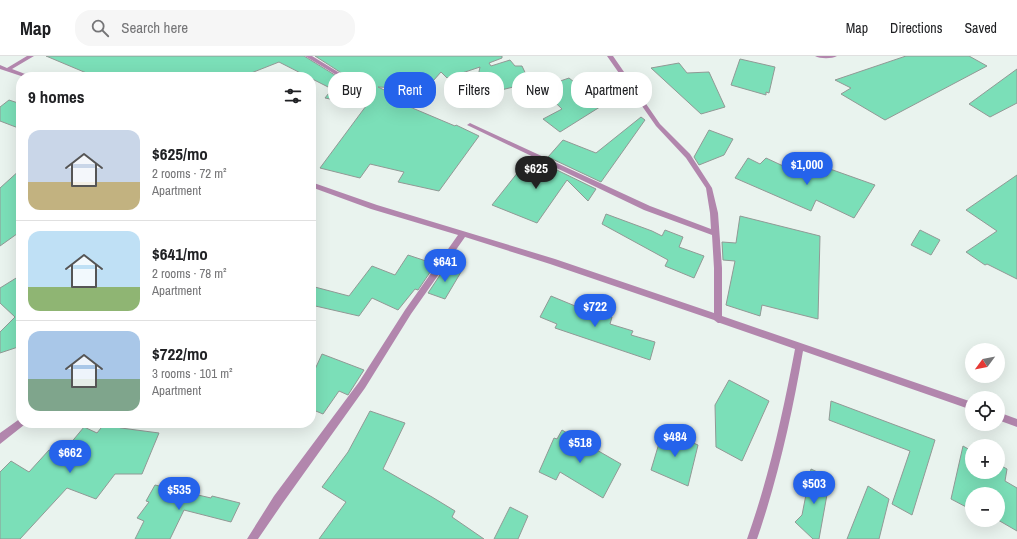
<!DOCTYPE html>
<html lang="en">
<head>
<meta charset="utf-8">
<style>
	body { margin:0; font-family:"Archivo Narrow",sans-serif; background:#f6f6f6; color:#202124; height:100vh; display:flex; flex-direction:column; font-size:15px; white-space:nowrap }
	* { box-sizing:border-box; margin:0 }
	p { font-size:13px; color:#757577 }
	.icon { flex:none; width:22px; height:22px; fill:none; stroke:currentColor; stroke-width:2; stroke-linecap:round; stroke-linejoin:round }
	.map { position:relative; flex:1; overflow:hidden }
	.drawer { position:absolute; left:16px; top:16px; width:300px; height:356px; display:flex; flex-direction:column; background:#fff; border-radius:16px; box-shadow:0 4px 16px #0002 }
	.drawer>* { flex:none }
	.top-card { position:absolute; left:328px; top:16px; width:380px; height:36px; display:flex; gap:8px }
	.needle { width:26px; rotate:238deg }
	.buttons { position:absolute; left:965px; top:287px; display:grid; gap:8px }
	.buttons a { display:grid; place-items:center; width:40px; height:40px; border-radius:50%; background:#fff; box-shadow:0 4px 16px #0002; font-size:20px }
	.price { position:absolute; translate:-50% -34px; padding:0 9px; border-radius:14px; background:#2563eb; color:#fff; font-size:13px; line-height:26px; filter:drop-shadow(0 1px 2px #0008) }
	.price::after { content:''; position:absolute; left:50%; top:24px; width:12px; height:9px; margin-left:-6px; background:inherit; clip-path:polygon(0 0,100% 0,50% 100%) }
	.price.on { background:#222; color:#fff }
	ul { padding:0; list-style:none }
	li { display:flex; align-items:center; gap:12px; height:100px; padding:0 12px }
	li+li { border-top:1px solid #e0e0e0 }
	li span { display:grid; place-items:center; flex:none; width:112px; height:80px; border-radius:12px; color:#555 }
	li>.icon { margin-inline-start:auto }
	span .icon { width:48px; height:48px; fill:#fffc; stroke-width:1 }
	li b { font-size:17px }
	h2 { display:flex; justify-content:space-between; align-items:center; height:48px; padding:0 12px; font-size:17px }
	.tag { padding:0 14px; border-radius:16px; background:#fff; box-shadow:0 4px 16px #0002; font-size:14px; line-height:36px }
	.tag.on { background:#2563eb; color:#fff }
	header { display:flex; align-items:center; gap:24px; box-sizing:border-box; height:56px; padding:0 20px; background:#fff; border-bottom:1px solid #e0e0e0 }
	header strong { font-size:19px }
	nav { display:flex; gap:22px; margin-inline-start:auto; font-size:14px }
	.search { width:280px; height:36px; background:#f6f6f6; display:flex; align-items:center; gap:10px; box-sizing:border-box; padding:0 14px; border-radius:16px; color:#757577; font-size:15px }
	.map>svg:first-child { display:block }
	.building { fill:#7bdfb8; stroke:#919995 }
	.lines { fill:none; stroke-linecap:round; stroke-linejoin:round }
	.street { fill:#b286ad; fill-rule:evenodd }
</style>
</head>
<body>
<header>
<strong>Map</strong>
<div class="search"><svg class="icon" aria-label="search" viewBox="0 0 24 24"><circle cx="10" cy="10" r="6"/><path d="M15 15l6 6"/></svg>Search here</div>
<nav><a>Map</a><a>Directions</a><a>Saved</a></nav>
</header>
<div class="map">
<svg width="1017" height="483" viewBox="0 0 1017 483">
	<rect width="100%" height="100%" fill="#e9f3ee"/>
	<g class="building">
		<path d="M46,0H304L351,29L357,27L315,0H502V2L489,7L491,10L510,4L515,10H522L530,27L501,34V37L475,35L480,11L447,22L441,16L426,33L378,31L413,48L410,51L455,70L456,69L479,80L439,135L398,126L404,116L370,108L360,122L320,112L366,50L325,42L332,33L279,6L241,21H96Z"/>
		<path d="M906,0H969L987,10L885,64L841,38L851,32L835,24Z"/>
		<path d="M740,3L775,11L769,37L766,36V39L731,29Z"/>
		<path d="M679,7L687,17L709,16L725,51L701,58L651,12Z"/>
		<path d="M1017,13V47L990,61L969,48Z"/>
		<path d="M569,22L603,49L560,76L543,63L562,53L540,32Z"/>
		<path d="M9,44L21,48V73L0,65V51Z"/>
		<path d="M641,61L645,64L601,126L548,101L563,84L596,97Z"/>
		<path d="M709,74L733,83L724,99L699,109L694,101Z"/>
		<path d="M530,101L596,133L588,145L567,124L537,167L492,149Z"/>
		<path d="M748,102L760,108L766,102L796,116L798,111L827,120L830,113L875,129L854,162L816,144L811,155L735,122Z"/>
		<path d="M21,113V175L0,190V132Z"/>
		<path d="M1017,119V223L987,208L985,209L966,196L997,175L966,154Z"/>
		<path d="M606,158L652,175L662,180L665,174L683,181L679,191L704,200L694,222L665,210L668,204L602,168Z"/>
		<path d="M740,160L820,180L818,263L762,249L760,260L726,249L735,205L723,204L722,186L736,187Z"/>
		<path d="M920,174L940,184L931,199L911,189Z"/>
		<path d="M408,199L432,207L434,205L437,206L418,234L415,233L398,254L372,242L359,260L311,249V230L349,240L372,210L395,219Z"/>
		<path d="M446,210L461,216L445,243L428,237Z"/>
		<path d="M21,219V290L0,297V276L15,261L0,247V232Z"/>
		<path d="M551,240L580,252L581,250L612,261L610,268L633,275L631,279L655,286L650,304L555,272L557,268L540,261Z"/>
		<path d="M322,298L364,314L348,339L339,335L323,358L311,353V322Z"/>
		<path d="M729,324L769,345L742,405L716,391L715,349Z"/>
		<path d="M831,345L935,384L912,459L892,448L910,395L829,364Z"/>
		<path d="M370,355L405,367L383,413L432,441L455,455L452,461L484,483H319L346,446L322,431L348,396Z"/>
		<path d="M105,367L121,372L159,377L142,418H115L96,443L67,432L20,483H0V416L11,405L29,416L49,394L60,400L84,371L97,377Z"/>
		<path d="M562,374L621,408L603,442L560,416L556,424L539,416L554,382L557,383Z"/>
		<path d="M663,374L698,389L688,430L651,414Z"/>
		<path d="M963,390L972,395V416H998V408L1007,413L1005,425L1017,432V475L998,464V438H972V454L951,443Z"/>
		<path d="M811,413L830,422L819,483H813L795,466L802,459Z"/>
		<path d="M155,429L211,442L212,440L240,447L231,466L184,454L170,483H135L144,465L137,462L149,446L146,445Z"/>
		<path d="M868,430L889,443L879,483H847Z"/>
		<path d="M510,451L528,460L518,483H494Z"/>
	</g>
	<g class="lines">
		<g class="street">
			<path d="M27,0H34L12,13L33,21H24L0,13V9L7,12Z"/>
			<path d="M305,0H312L356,27L351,28Z"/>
			<path d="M607,0H613L660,68L690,98L712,132L718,157L722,212V260L972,346V354L803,295C792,359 778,422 757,483H747C769,421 783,357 795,293L720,267H718L714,264L550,208L465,181L411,258L365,332L282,448L258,483H247L274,440L359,326L405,254L458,179L371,153L311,131V126L377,149L555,203L714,257V212L712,179L644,154L467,69L470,67L472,68L650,150L711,173L710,157L706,132L686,102L656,70Z"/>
			<path d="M815,0H837C832,3 820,3 815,0Z"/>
			<path d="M998,356L1017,363V371L998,364Z"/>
			<path d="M21,362V367H25L24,369L0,388V377Z"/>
		</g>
	</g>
</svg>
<div class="buttons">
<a><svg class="needle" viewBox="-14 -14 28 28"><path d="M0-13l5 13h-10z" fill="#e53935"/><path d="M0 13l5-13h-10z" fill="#757577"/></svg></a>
<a><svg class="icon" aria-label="locate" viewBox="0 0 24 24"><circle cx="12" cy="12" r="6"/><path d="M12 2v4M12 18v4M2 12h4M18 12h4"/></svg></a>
<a>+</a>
<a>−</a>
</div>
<b class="price" style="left:807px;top:130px">$1,000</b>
<b class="price on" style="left:536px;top:134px">$625</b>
<b class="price" style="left:445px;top:227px">$641</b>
<b class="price" style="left:595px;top:272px">$722</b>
<b class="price" style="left:675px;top:402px">$484</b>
<b class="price" style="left:580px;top:408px">$518</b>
<b class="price" style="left:70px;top:418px">$662</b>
<b class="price" style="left:814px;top:449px">$503</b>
<b class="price" style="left:179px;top:455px">$535</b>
<div class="top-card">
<a class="tag">Buy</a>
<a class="tag on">Rent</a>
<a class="tag">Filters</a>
<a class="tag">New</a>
<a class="tag">Apartment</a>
</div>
<section class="drawer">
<h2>9 homes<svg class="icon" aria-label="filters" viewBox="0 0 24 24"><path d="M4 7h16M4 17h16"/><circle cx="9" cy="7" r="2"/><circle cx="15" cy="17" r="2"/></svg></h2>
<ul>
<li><span style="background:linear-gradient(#c9d6e8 65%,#c2b280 0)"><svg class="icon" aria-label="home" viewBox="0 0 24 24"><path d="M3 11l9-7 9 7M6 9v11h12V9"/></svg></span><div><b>$625/mo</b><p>2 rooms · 72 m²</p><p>Apartment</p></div></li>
<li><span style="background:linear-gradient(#bfe0f5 70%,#8fb573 0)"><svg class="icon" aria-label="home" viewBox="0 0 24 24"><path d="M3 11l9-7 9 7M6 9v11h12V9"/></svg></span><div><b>$641/mo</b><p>2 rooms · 78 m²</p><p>Apartment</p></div></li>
<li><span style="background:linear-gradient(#a9c7e8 60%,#7fa58c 0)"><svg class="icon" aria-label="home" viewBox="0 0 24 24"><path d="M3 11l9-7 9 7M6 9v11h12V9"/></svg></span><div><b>$722/mo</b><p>3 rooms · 101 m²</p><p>Apartment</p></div></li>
</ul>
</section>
</div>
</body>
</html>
